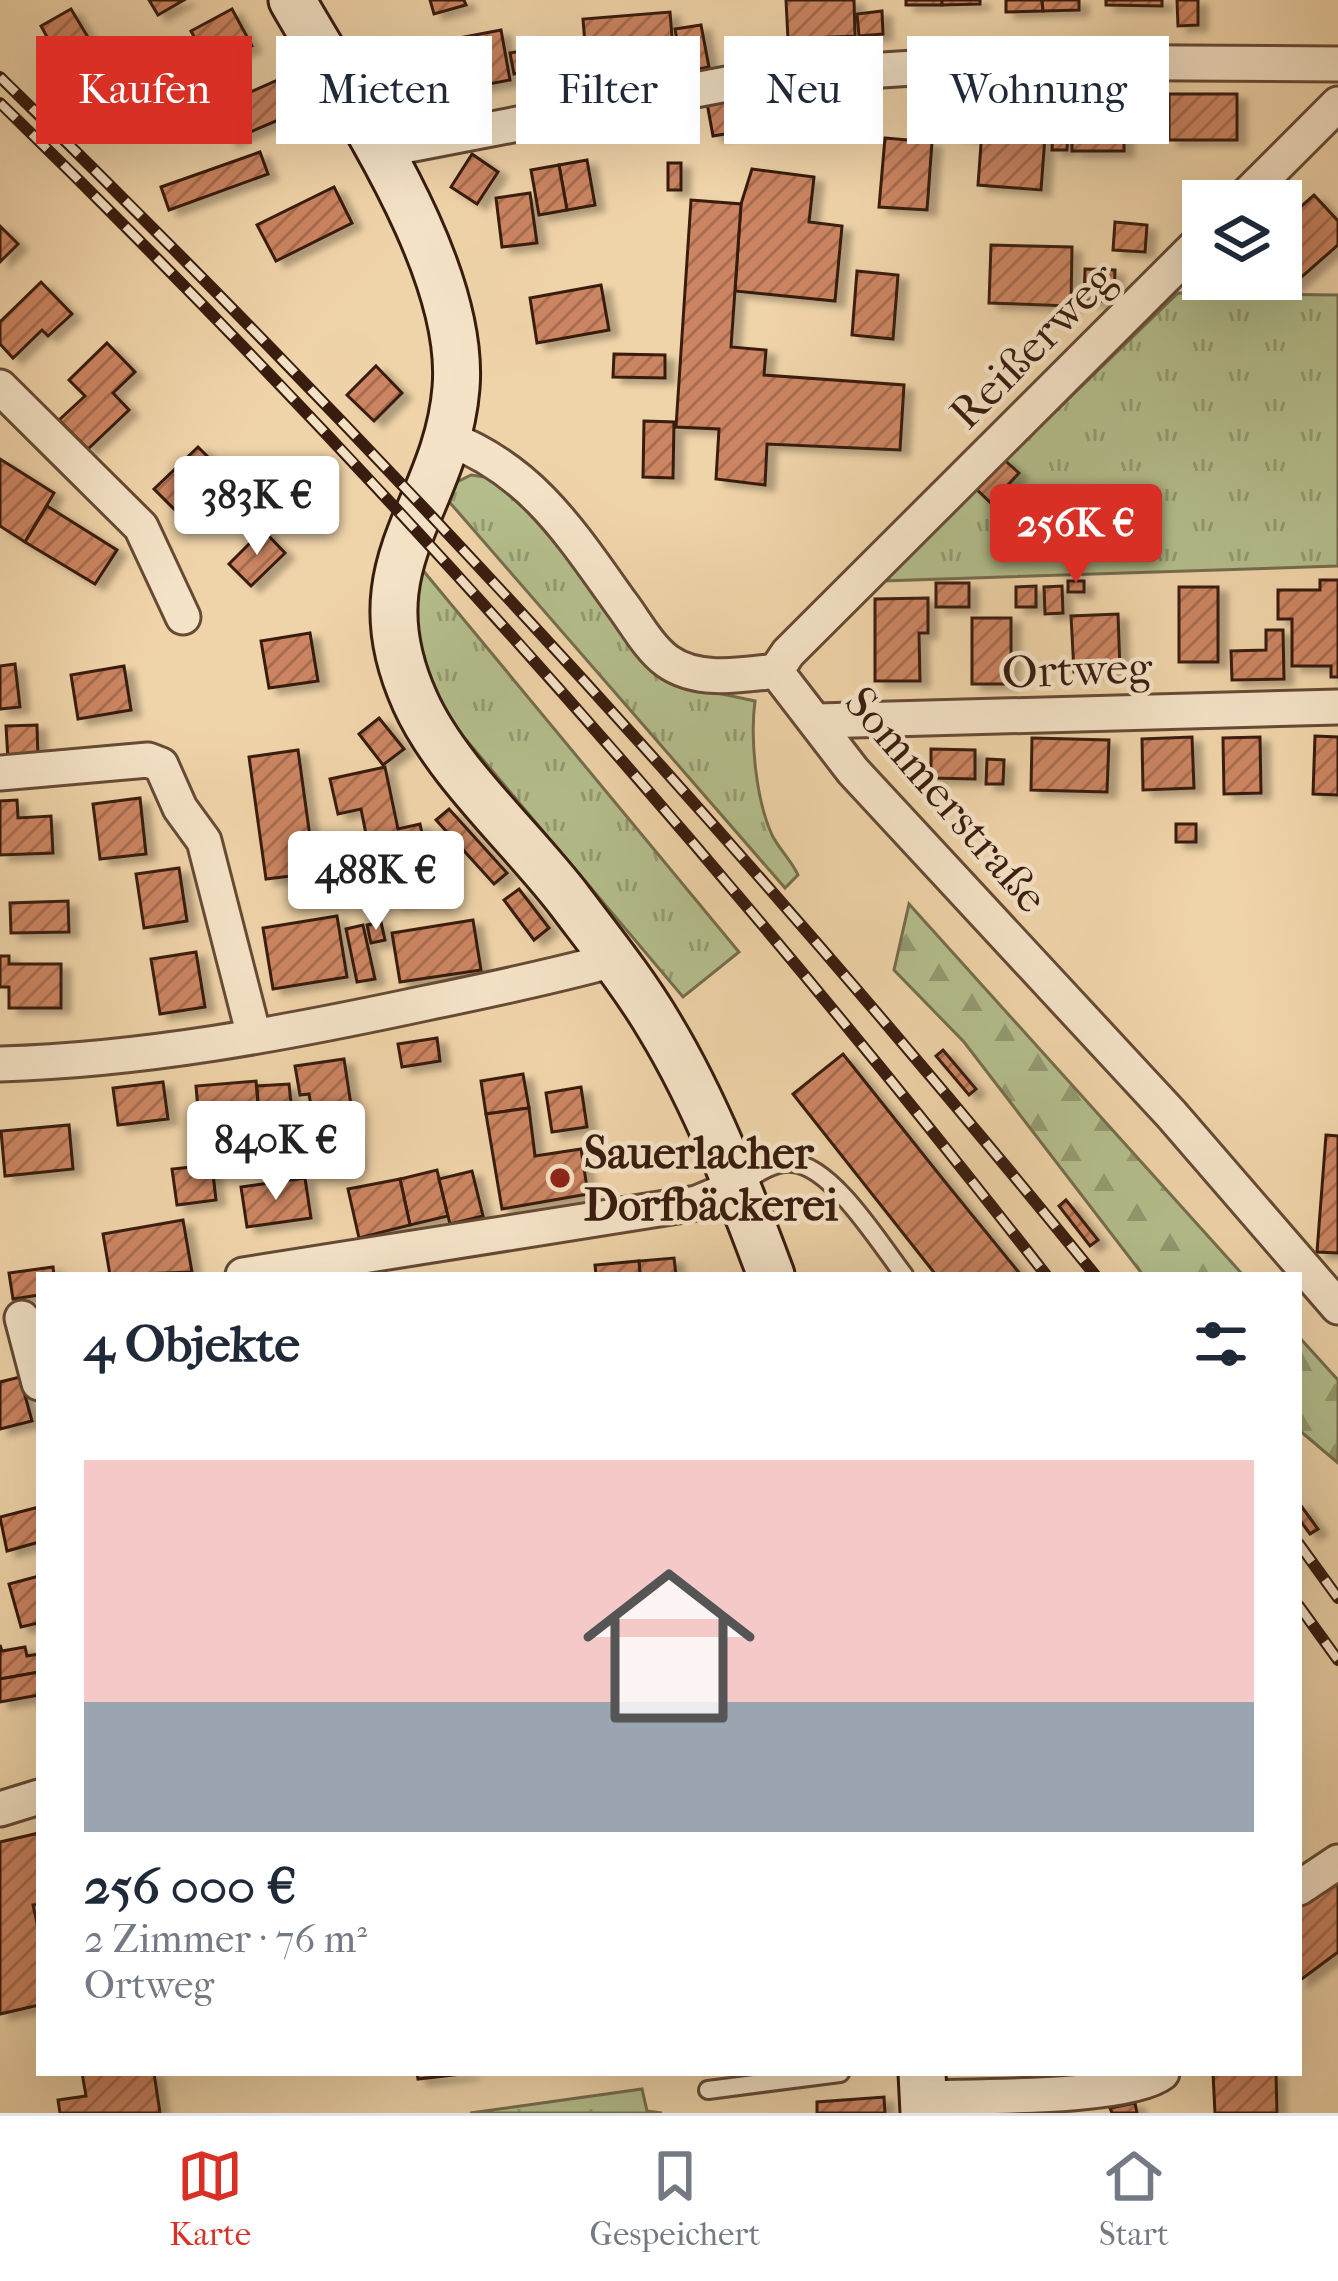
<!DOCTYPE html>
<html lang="de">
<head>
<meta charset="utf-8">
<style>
	body { margin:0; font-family:"IM FELL French Canon",serif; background:#f6f6f7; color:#1f2937; height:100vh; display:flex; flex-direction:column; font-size:45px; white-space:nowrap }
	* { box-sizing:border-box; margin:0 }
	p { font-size:39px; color:#747a83 }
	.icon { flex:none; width:66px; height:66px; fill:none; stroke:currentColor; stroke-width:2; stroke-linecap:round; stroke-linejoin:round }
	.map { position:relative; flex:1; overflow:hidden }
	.drawer { position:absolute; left:36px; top:1272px; width:1266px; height:804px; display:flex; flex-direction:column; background:#fff; border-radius:0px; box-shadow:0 12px 48px #0002 }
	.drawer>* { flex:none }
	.top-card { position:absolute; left:36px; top:36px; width:1266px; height:108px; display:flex; gap:24px }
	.controls { position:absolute; left:1182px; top:180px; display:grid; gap:24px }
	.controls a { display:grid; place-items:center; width:120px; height:120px; border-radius:0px; background:#fff; box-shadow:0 12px 48px #0002; font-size:60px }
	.price { position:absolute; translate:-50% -102px; padding:0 27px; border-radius:12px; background:#fff; color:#222; font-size:39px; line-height:78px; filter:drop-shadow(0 3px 6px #0008) }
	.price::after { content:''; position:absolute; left:50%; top:72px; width:36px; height:27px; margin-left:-18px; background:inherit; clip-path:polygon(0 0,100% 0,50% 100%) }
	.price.on { background:#d93025; color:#fff }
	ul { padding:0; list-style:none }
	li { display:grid; align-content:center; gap:24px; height:636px; padding:0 48px }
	li span { display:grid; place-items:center; height:372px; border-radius:0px; color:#555 }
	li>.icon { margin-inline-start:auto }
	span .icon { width:216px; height:216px; fill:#fffc; stroke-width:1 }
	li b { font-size:51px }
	h2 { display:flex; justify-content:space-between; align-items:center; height:144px; padding:0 48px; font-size:51px }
	.tag { padding:0 42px; border-radius:0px; background:#fff; box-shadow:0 12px 48px #0002; font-size:42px; line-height:108px }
	.tag.on { background:#d93025; color:#fff }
	.dock { display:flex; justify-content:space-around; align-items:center; height:168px; border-top:3px solid #e0e1e3; background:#fff; font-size:33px; color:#747a83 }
	.dock a { display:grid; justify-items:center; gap:6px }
	.dock .on { color:#d93025 }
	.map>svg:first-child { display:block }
	.grass { fill:url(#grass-tufts); stroke:#766d4d; stroke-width:3 }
	.forest { fill:url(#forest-firs); stroke:#766d4d; stroke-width:3 }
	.building { fill:url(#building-hatch); stroke:#381c0e; stroke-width:3; filter:url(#shadow) }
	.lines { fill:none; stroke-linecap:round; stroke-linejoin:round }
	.service-casing { stroke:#664a35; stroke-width:22 }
	.minor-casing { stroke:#664a35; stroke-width:39 }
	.secondary-casing { stroke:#381c0e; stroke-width:51 }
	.service { stroke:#f5e3c7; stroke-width:16 }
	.minor { stroke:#f5e3c7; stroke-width:33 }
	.secondary { stroke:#f5e3c7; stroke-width:45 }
	.rail-casing { stroke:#381c0e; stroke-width:12 }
	.rail { stroke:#f5e3c7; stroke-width:8; stroke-dasharray:22; stroke-linecap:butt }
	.poi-dot { fill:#8f2418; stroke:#f5e3c7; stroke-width:4.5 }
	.labels { text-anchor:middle; stroke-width:9; stroke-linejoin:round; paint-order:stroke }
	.street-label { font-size:45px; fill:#381c0e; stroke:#f5e3c7 }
	.poi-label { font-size:45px; font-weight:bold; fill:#381c0e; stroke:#f5e3c7; text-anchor:start }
</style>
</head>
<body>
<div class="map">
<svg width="1338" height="2113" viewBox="0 0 1338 2113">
	<defs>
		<pattern id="grass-tufts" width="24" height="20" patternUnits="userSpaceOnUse" patternTransform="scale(3)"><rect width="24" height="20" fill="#b4be8c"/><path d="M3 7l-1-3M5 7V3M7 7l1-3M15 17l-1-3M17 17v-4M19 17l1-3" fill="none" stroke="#939a71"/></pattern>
		<pattern id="forest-firs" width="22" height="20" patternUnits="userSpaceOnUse" patternTransform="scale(3)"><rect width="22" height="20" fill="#b4be8c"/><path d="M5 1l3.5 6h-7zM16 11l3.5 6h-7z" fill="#939a71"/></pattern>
		<pattern id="building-hatch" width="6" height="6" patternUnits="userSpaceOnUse" patternTransform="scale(3)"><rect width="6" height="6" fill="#cc8562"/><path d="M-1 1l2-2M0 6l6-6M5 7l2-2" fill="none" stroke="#a76c4f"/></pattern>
		<filter id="shadow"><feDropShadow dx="9" dy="5.5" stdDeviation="3" flood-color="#0004"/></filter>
	</defs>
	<rect width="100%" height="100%" fill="#f0d4a9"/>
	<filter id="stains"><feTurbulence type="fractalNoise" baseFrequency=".00167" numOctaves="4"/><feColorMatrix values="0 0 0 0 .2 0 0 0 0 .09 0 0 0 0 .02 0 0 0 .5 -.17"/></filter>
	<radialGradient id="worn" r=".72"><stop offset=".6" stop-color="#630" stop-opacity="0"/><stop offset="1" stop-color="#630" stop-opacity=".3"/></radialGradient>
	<g class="grass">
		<path d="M1178,293L1338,295V566L880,581Z"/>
		<path d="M471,475L492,478L510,489L674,684L755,701C750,739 756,800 772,835C779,849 791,860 798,875L785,888L445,497L453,484Z"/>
		<path d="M421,568L739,952L683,997L441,710L414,638Z"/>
		<path d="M642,2089L647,2111L662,2113H470Z"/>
	</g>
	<g class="forest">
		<path d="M909,904L1243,1275H1143L964,1042L894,970Z"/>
		<path d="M1299,1337L1338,1380V1463L1299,1430Z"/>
	</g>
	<g class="building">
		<path d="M149,0H184L158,15Z"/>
		<path d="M430,0H464L466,5L434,14Z"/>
		<path d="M786,0H854L855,36L788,39Z"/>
		<rect x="906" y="0" width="36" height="5"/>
		<path d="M942,0H980V4L942,5Z"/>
		<path d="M1006,0H1042L1043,11L1006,12Z"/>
		<path d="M1042,0H1079V10L1043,11Z"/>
		<path d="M1106,0H1162V6L1106,5Z"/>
		<path d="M1177,0H1198V25L1178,26Z"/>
		<path d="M71,9L92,44L61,62L41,26Z"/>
		<path d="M232,9L252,46L211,68L191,31Z"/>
		<path d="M882,11L883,34L859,36L857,14Z"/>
		<path d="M670,12L674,62L587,69L583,19Z"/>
		<path d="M701,25L709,67L683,72L675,29Z"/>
		<path d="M501,30L510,80L447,92L438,42Z"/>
		<path d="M585,43L587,67L563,69L561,44Z"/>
		<path d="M533,49L538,69L514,74L510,53Z"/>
		<path d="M136,67L156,101L101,133L81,98Z"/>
		<path d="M280,79L295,113L229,141L214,108Z"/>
		<path d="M1025,85L1053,87L1052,118L1024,116Z"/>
		<path d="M767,93L772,126L713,136L707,103Z"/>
		<rect x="1169" y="94" width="68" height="46"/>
		<path d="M957,103L981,105L979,137L955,135Z"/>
		<rect x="1072" y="106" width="52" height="45"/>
		<path d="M983,117L1046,123L1041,190L978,185Z"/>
		<path d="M1053,125L1068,126L1067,150H1052Z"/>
		<path d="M885,138L932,142L927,210L879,207Z"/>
		<path d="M260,152L268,174L169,210L161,187Z"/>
		<path d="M472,154L498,172L477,204L451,187Z"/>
		<path d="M587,160L595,205L567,210L559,165Z"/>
		<rect x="668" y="163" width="13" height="27"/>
		<path d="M559,165L567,210L539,215L531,170Z"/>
		<path d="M752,169L814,177L809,222L842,226L835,301L735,291L741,204Z"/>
		<path d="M334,187L352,223L276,261L257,225Z"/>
		<path d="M530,193L537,243L502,247L496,198Z"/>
		<path d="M1314,195L1338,221V245L1288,289L1279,279L1281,224Z"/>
		<path d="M691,200L741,204L731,347L766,350L764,375L904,385L900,450L767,444L765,485L716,479L719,429L676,427Z"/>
		<path d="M1115,222L1147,225L1145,252L1113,250Z"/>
		<path d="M0,226L18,244L0,262Z"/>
		<path d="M991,245L1072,247L1071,306L989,303Z"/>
		<path d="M1085,269L1115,270L1114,301H1084Z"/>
		<path d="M857,271L898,275L893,339L852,335Z"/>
		<path d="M41,282L72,314L48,336L42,330L13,358L0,344V322Z"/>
		<path d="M601,285L609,330L537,343L530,298Z"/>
		<path d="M107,343L135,372L113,393L129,410L88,449L59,420L85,396L69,380Z"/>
		<path d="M614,354L665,355V378L613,377Z"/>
		<path d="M376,366L402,393L374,421L347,395Z"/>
		<path d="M644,421L674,422L673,478L643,477Z"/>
		<path d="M198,447L229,478L207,499L176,468Z"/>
		<path d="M1001,457L1019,473L991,503L973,486Z"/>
		<path d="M0,459L54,493L25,542L0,526Z"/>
		<path d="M176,468L207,499L185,520L154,489Z"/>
		<path d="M47,506L117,550L95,584L25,542Z"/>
		<path d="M263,530L285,553L251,586L229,564Z"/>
		<path d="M1320,580H1338V677H1331V666H1292V619H1278V590H1320Z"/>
		<rect x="1068" y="581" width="16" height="11"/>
		<rect x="936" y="583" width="33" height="24"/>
		<path d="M1036,586V607H1016V587Z"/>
		<path d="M1062,586L1063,613L1045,614L1044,587Z"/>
		<rect x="1179" y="587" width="39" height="75"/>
		<path d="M928,598V633H919L920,681H875V599Z"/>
		<path d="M1118,614L1120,670L1074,672L1071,616Z"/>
		<rect x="972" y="618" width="39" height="66"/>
		<path d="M1266,630H1283L1284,679L1232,680L1231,651L1266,650Z"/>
		<path d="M310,633L318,681L269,688L261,641Z"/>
		<path d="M15,664L20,707L0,709V666Z"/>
		<path d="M124,666L131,710L78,719L71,675Z"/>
		<path d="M379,718L404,749L383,765L359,734Z"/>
		<path d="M37,725L38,759L8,760L6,726Z"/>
		<path d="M1315,736L1338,737V795L1313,794Z"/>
		<path d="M1192,737L1194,788L1143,790L1142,739Z"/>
		<path d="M1260,737L1261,793L1224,794L1223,738Z"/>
		<path d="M1032,738L1109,740L1107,792L1031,790Z"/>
		<path d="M931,749L975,750V779L931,778Z"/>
		<path d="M298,750L315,873L266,879L249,757Z"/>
		<path d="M987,759L1004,760L1003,784H986Z"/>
		<path d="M385,767L398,829L420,824L435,894L396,903L385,852L370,854L361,809L338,814L330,779Z"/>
		<path d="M140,798L146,854L100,859L93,804Z"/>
		<path d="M17,800L18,818L51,816L53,853L0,855V801Z"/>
		<path d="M449,809L507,873L494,884L436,820Z"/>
		<rect x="1176" y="824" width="20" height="18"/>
		<path d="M179,868L187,921L144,928L136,874Z"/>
		<path d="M342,878L345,893L327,897L324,881Z"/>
		<path d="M519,889L549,928L534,940L504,900Z"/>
		<path d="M68,901L69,932L11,933L10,903Z"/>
		<path d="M337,916L347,977L273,989L263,928Z"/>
		<path d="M473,920L481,970L400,982L392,933Z"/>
		<path d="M381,922L385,940L371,943L367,925Z"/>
		<path d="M363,925L375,979L357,982L346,929Z"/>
		<path d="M196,952L205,1007L160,1014L151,959Z"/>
		<path d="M0,956H9V964H61V1008H9V987H0Z"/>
		<path d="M437,1038L440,1061L402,1067L398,1044Z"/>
		<path d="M943,1050L976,1089L969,1095L936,1056Z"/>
		<path d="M843,1054L946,1183L1021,1275H936L793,1094Z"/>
		<path d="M344,1059L351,1105L312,1111L309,1094L300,1095L295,1066Z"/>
		<path d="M523,1074L529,1108L486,1114L481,1081Z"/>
		<path d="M256,1081L260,1128L200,1133L196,1086Z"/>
		<path d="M163,1082L168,1119L118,1125L113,1088Z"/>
		<path d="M289,1084L292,1113L259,1116L257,1086Z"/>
		<path d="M581,1087L587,1127L552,1132L546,1093Z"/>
		<path d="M529,1108L535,1156L581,1149L588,1194L502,1209L486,1114Z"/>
		<path d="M69,1125L73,1169L5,1176L1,1131Z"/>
		<path d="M351,1133L355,1163L315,1169L310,1140Z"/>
		<path d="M1326,1135L1338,1136V1253L1317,1252Z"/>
		<path d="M212,1165L216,1200L177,1205L172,1169Z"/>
		<path d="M437,1170L448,1216L410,1225L400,1179Z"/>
		<path d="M472,1171L483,1216L450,1224L439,1179Z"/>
		<path d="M305,1178L311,1218L247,1227L241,1187Z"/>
		<path d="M400,1179L410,1225L359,1238L348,1189Z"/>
		<path d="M1066,1200L1098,1240L1090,1246L1059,1206Z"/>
		<path d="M183,1220L192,1272L110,1275L103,1234Z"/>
		<path d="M674,1258L676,1275H640L639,1261Z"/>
		<path d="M639,1261L640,1275H596L595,1265Z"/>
		<path d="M53,1267L54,1275H39V1295L13,1299L9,1273Z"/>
		<path d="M20,1377L32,1421L0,1429V1382Z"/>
		<path d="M1299,1503L1318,1529L1310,1534L1299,1519Z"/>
		<path d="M39,1507V1542L7,1551L0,1517Z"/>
		<path d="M39,1576V1626L38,1623L21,1627L9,1584Z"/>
		<path d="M0,1645L2,1651L25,1647L27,1656L39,1654V1672L0,1679Z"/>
		<path d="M39,1672V1695L0,1702V1679Z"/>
		<path d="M39,1833V1904L33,1905L39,1932V2005L0,2014V1842Z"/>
		<path d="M1338,1876V1952L1299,1981V1905Z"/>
		<path d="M82,2073H154L160,2113H60L58,2100L86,2096Z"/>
		<path d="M417,2073H471L418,2079Z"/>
		<path d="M1213,2073H1276L1277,2113H1215Z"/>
		<path d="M884,2097L885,2113H817V2102Z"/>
		<path d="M1135,2103L1137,2113H1112L1110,2108Z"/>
	</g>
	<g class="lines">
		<g class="service-casing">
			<g id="service">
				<path d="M741,1184C756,1174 774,1161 793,1163C833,1167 880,1244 904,1275"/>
				<path d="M708,2090L840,2073"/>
			</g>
		</g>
		<g class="minor-casing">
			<g id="minor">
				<path d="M381,157L403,146L758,78L1007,62L1338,64"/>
				<path d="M1241,201L1338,104"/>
				<path d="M0,387L141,527L183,617"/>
				<path d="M447,438C531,470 570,532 620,602C634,620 648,647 667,661C697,683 742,675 776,671"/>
				<path d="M776,671L853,771L1171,1114L1338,1307"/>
				<path d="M776,671L788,653L1203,239"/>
				<path d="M818,721L1338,707"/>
				<path d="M0,773L148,760L161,765L180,808L204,841L254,1036"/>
				<path d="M0,1064C143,1060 286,1033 426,1003C489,990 551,977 613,960"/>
				<path d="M243,1275L697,1203L735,1187"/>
				<path d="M22,1318L39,1383"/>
				<path d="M0,1809L39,1797"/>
				<path d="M1299,1888L1338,1862"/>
				<path d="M923,2098C972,2096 1129,2099 1162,2073"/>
			</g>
		</g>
		<g class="secondary-casing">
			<g id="secondary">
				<path d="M292,0C351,104 466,267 456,388C446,510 353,563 415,701C446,771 523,839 570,901C601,942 634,983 660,1027C706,1103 740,1192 771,1275"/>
				<path d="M922,2073L924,2113"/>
			</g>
		</g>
		<use href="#service" class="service"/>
		<use href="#minor" class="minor"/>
		<use href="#secondary" class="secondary"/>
		<g class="rail-casing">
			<g id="rail">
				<path d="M0,77C388,455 754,855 1095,1275"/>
				<path d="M0,103C377,468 723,862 1046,1275"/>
				<path d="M1299,1544L1338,1598"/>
				<path d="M1299,1606L1338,1660"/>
			</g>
		</g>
		<use href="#rail" class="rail"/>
	</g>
	<circle class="poi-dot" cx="560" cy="1178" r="12"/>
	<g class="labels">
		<g class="street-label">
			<text transform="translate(1032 345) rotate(-45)" y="16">Reißerweg</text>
			<text transform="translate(1077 669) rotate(-2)" y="16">Ortweg</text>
			<text transform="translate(947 799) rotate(49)" y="16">Sommerstraße</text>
		</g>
		<g class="poi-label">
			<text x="584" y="1168">Sauerlacher<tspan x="584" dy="52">Dorfbäckerei</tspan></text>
		</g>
	</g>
	<rect width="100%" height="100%" filter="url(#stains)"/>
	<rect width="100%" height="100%" fill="url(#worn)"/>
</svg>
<div class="controls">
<a><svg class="icon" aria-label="layers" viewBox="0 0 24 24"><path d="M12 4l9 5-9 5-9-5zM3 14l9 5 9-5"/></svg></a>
</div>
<b class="price" style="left:257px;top:558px">383K €</b>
<b class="price on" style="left:1076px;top:586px">256K €</b>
<b class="price" style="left:376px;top:933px">488K €</b>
<b class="price" style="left:276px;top:1203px">840K €</b>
<div class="top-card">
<a class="tag on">Kaufen</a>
<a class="tag">Mieten</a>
<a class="tag">Filter</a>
<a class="tag">Neu</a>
<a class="tag">Wohnung</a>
</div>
<section class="drawer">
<h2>4 Objekte<svg class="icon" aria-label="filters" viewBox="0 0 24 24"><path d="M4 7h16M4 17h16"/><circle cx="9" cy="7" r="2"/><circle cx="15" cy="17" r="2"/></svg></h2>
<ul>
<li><span style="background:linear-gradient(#f6c9c9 65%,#9aa5b1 0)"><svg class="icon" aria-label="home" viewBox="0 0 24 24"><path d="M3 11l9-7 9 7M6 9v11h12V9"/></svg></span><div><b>256 000 €</b><p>2 Zimmer · 76 m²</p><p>Ortweg</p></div></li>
</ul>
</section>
</div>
<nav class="dock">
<a class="on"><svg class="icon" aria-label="map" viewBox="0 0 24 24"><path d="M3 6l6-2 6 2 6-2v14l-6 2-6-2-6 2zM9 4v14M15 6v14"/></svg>Karte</a>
<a><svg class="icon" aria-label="saved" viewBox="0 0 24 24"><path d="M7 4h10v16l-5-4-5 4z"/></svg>Gespeichert</a>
<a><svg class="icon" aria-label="home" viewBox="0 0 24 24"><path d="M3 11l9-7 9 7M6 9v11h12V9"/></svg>Start</a>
</nav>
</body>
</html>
